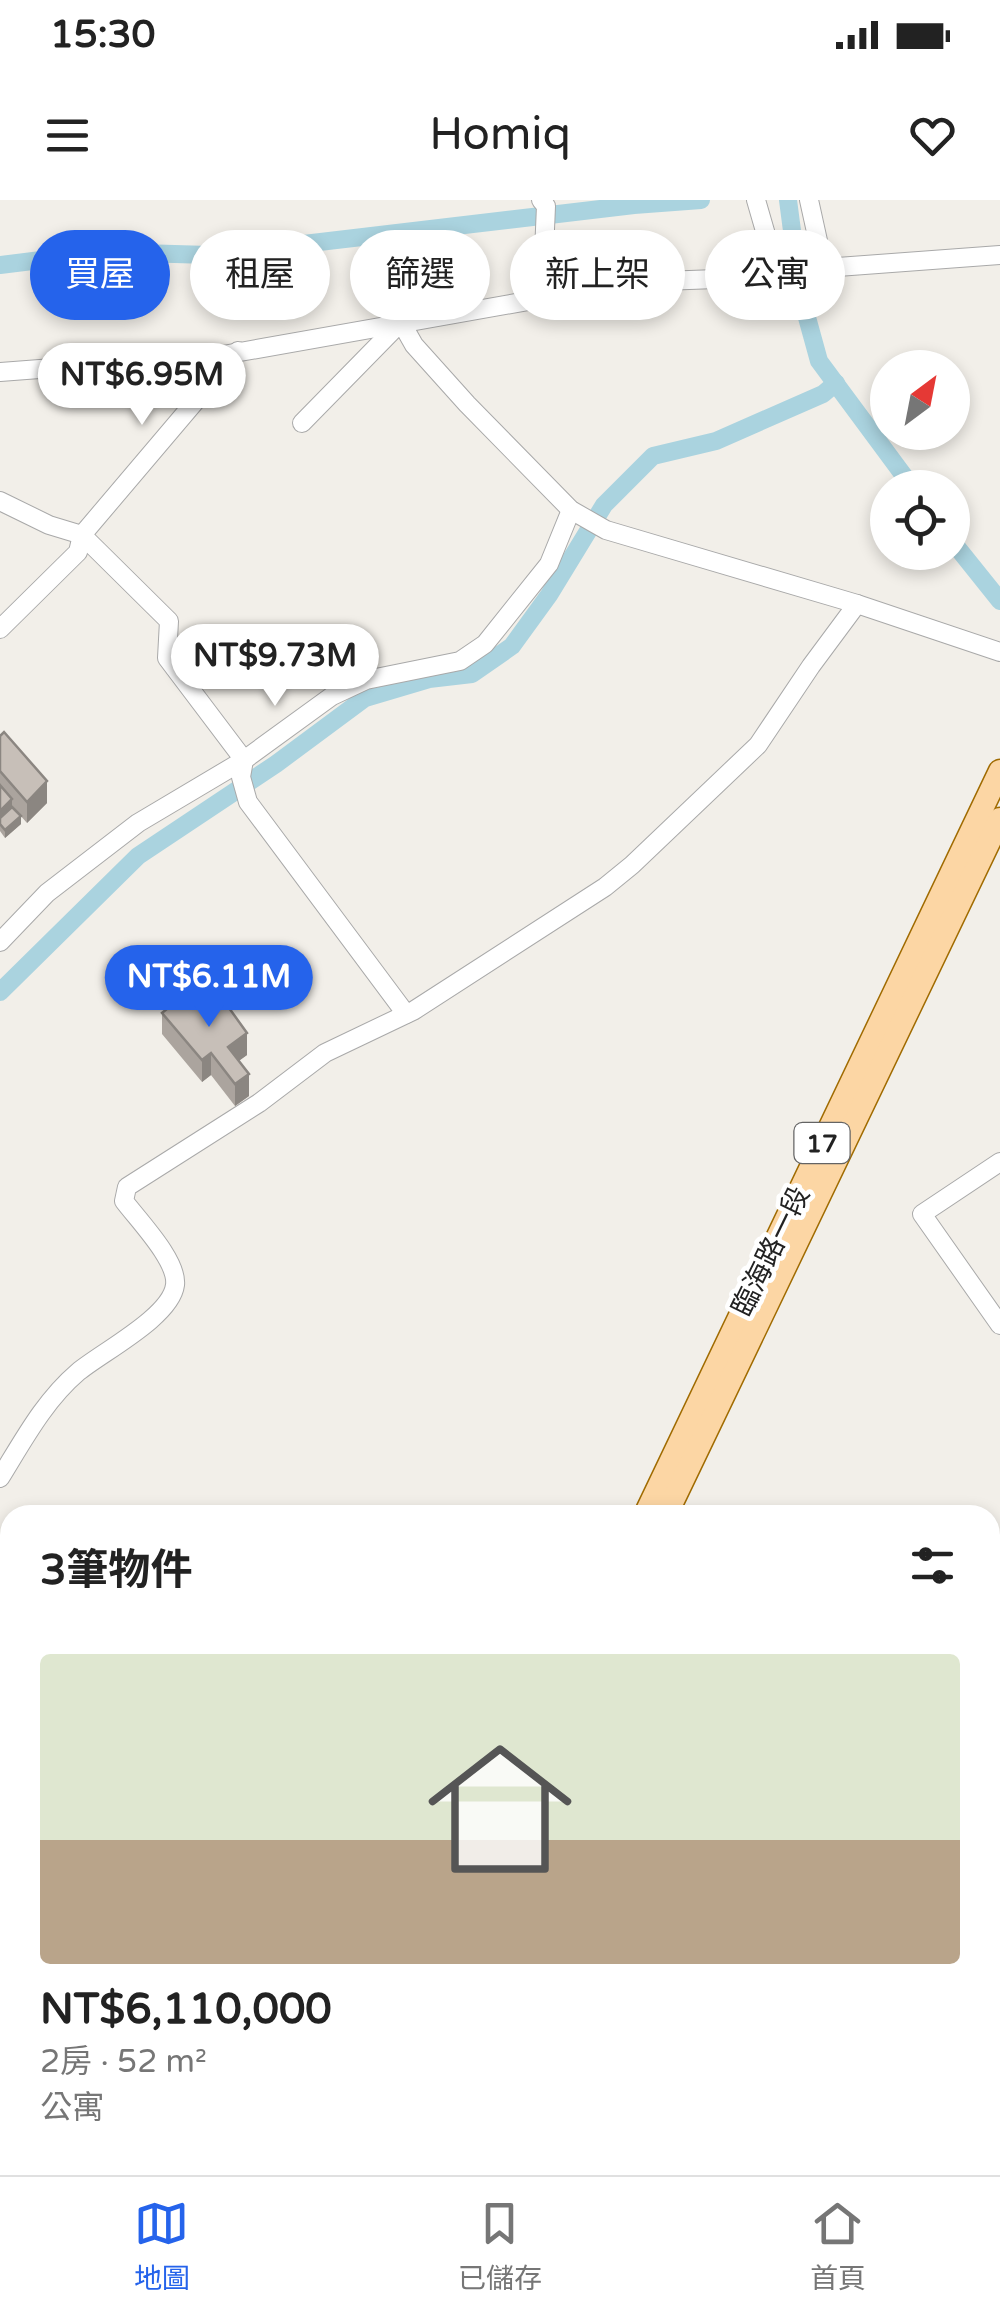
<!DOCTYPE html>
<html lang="zh-TW">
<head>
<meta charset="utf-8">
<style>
	body { margin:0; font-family:"Varela Round","Noto Sans TC",sans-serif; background:#f2f2f2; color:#222; height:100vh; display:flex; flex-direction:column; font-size:38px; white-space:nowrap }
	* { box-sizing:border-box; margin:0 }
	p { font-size:32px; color:#767676 }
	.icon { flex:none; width:55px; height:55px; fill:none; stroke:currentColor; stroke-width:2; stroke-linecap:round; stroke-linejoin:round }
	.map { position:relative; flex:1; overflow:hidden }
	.side { position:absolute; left:0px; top:1305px; width:1000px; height:670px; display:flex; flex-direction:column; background:#fff; border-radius:30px 30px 0 0; box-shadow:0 5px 15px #0003 }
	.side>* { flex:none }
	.top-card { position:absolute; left:30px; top:30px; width:940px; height:90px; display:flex; gap:20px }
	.needle { width:65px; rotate:32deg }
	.controls { position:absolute; left:870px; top:150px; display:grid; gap:20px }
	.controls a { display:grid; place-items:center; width:100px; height:100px; border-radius:50%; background:#fff; box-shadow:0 5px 15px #0003; font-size:50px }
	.price { position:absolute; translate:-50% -85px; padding:0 22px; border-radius:35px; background:#fff; color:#222; font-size:32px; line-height:65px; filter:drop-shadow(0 2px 5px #0008) }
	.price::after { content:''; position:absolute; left:50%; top:60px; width:30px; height:22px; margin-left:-15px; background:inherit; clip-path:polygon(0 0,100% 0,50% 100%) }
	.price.selected { background:#2563eb; color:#fff }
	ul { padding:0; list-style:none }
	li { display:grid; align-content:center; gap:20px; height:530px; padding:0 40px }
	li span { display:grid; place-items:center; height:310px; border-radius:10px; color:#555 }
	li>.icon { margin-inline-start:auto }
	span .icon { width:180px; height:180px; fill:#fffc; stroke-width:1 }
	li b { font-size:42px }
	h2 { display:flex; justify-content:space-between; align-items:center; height:120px; padding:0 40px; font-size:42px }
	.chip { padding:0 35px; border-radius:45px; background:#fff; box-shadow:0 5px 15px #0003; font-size:35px; line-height:90px }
	.chip.selected { background:#2563eb; color:#fff }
	.status { display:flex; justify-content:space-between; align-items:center; height:70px; padding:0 50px; background:#fff; direction:ltr }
	.status svg { height:28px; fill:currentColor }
	header { display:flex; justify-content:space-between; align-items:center; height:130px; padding:0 40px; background:#fff; font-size:45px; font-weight:600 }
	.dock { display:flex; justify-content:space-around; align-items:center; height:140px; border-top:2px solid #e0e0e0; background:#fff; font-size:28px; color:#767676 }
	.dock a { display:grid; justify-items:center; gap:5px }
	.dock .selected { color:#2563eb }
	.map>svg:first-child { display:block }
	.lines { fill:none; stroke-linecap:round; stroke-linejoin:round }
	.canal { stroke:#aad3df; stroke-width:18 }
	.minor-casing { stroke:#a9a9a9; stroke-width:20 }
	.major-casing { stroke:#a06b00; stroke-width:25 }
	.minor { stroke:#fff; stroke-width:18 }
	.major { stroke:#fcd6a4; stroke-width:22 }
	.wall { fill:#aba49e }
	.shaded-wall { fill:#8b8681 }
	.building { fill:#c7bfb8; stroke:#8b8681; stroke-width:2.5 }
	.labels { text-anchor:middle; stroke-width:9; stroke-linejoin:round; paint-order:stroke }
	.shield { fill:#fff; stroke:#646464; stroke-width:2.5 }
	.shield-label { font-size:25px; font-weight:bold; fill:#222 }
	.street-label { font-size:28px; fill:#222; stroke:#fff }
</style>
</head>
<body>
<div class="status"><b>15:30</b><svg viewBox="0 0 49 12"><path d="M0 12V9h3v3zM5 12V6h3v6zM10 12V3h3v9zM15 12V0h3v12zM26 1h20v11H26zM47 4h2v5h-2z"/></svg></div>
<header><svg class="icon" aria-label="menu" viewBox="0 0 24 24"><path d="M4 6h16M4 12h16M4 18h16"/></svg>Homiq<svg class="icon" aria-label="heart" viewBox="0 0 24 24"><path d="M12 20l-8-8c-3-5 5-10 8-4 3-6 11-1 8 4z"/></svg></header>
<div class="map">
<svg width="1000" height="1975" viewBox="0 0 1000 1975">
	<rect width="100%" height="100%" fill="#f2efe9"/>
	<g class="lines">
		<g class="canal">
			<path d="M788,0L800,92L819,161L913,288"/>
			<path d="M0,65L105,52L209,55L634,5L701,0"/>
			<path d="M952,341L1000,401"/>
			<path d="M0,792L138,656L276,564L365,498L429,479L472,474L512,446L549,395L604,305L653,256L716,241L823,194L836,183"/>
			<path d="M0,1897L10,1893"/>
		</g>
		<g class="minor-casing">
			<g id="minor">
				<path d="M541,0L546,6L542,99"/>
				<path d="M756,0L778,76"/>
				<path d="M809,0L824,68"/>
				<path d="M0,172L223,155L635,82L768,77L824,68L1000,55"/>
				<path d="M302,223L401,122L414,145L467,204L571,310L606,330L857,404L1000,452"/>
				<path d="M0,301L49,325L82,335L169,421L167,458L244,560L241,577L248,602L406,814"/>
				<path d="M0,429L78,352L82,335L238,151"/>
				<path d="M0,742L47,693L138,623L244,560L332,496L366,480L460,461L485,444L549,364L571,310"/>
				<path d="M1000,962L922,1014L1000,1125"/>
				<path d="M0,1278C23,1241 44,1201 78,1172C102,1152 171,1117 175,1085C178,1061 139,1021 124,1001L127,987L259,903L325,853L413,811L605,687L632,665L758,545L811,466L857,404"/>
				<path d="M0,1453L10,1459"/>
				<path d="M990,1520L1000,1518"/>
				<path d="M0,1911L10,1907"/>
				<path d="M990,1939L1000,1942"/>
			</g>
		</g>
		<g class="major-casing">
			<g id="major">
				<path d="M645,1315L1000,571"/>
				<path d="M666,1315L1000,619"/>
				<path d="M333,1975L337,1965"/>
				<path d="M358,1975L363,1965"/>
			</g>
		</g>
		<use href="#minor" class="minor"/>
		<use href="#major" class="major"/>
	</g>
	<g class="wall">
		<path d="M0,536L47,603L27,623L12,606L21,624L5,638L0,631Z"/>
		<path d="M172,785L247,855L238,861L249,896L235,906L211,875L202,882L162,834V813L174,802L172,799Z"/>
	</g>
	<g class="shaded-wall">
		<path d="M47,581V603L27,623V602Z"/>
		<path d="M12,599V614L0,624V611Z"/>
		<path d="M21,616V624L5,638V630Z"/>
		<path d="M247,833V855L228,869V847Z"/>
		<path d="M211,853V875L202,882V860Z"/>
		<path d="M249,874V896L235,906V884Z"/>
	</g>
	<g class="building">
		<path d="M4,532L47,581L27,602L0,571V536Z"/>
		<path d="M0,585L12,599L0,611Z"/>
		<path d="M12,607L21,616L5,630L0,624V618Z"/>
		<path d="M194,768L211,790L191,802L185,794L181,796L172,785L180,777Z"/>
		<path d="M214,787L247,833L228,847L249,874L235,884L211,853L202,860L162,813L185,794L191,802Z"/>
	</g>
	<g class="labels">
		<rect class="shield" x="794.5" y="923" width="55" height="40" rx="8"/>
		<g class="shield-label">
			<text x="822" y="952">17</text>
		</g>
		<g class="street-label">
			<text transform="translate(770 1051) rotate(-64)" y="10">臨海路一段</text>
		</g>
	</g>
</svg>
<div class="controls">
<a><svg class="needle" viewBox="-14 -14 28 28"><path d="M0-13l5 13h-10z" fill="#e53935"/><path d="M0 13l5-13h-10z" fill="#767676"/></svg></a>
<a><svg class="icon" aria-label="locate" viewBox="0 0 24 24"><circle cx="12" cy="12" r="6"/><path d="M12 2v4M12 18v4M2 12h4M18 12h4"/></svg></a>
</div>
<b class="price" style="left:142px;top:228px">NT$6.95M</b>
<b class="price" style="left:275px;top:509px">NT$9.73M</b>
<b class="price selected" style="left:209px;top:830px">NT$6.11M</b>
<div class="top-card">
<a class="chip selected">買屋</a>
<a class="chip">租屋</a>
<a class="chip">篩選</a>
<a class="chip">新上架</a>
<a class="chip">公寓</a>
</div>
<section class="side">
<h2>3筆物件<svg class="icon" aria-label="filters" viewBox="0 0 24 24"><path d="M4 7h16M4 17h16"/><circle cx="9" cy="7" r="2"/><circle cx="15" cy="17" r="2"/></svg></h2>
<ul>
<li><span style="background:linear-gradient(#dfe7d0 60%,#b9a48a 0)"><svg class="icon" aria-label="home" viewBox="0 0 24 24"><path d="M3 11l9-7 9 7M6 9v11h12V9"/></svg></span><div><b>NT$6,110,000</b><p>2房 · 52 m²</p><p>公寓</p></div></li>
</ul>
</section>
</div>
<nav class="dock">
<a class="selected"><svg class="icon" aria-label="map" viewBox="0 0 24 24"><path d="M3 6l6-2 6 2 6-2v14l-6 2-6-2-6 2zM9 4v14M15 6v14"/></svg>地圖</a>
<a><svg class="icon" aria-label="saved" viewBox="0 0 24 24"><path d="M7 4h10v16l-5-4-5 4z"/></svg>已儲存</a>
<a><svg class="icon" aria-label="home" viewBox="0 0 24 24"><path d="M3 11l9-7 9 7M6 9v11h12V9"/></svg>首頁</a>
</nav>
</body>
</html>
